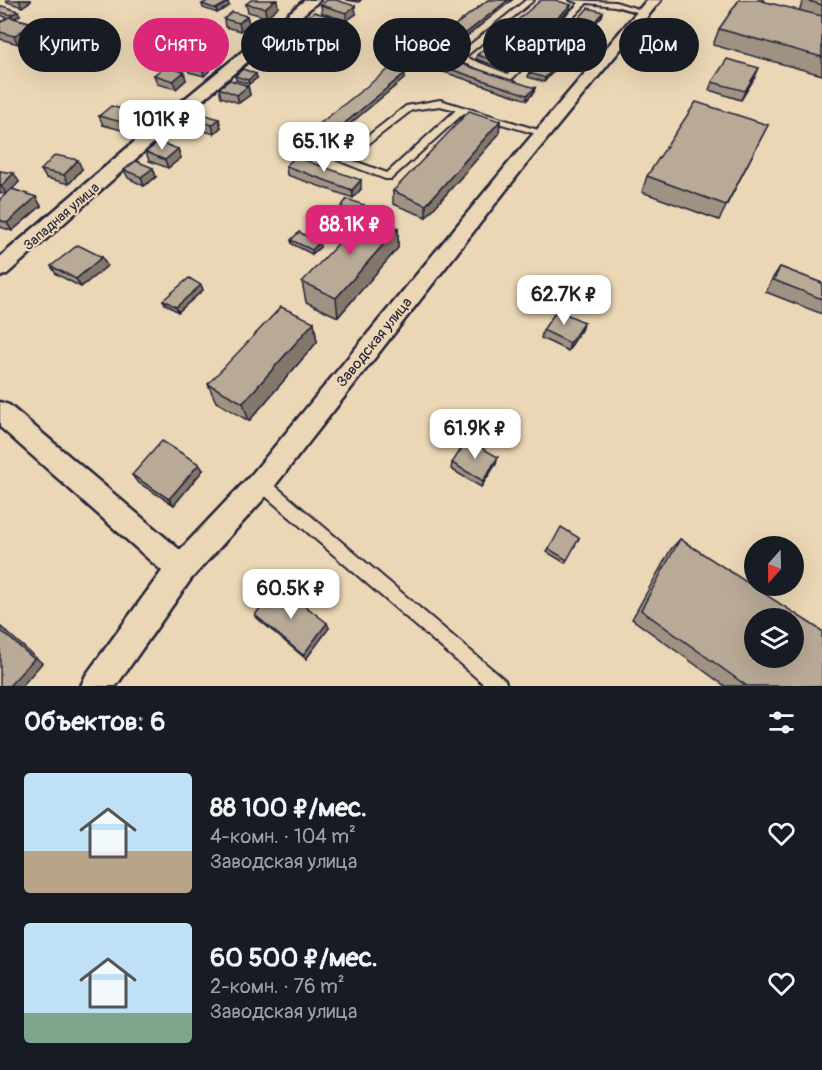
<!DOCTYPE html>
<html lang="ru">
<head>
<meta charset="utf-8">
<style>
	body { margin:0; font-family:Pangolin,sans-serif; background:#20242c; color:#f1f3f6; height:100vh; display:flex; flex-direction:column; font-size:22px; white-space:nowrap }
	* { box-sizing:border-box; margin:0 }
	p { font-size:20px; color:#9ea1a6 }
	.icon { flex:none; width:33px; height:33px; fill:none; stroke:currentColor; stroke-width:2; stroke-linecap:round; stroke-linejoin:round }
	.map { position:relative; height:686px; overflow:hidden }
	.details { display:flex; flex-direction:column; background:#171b24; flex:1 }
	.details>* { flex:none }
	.hud { position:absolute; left:18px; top:18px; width:786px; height:54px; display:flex; gap:12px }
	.needle { width:39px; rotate:200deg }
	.controls { position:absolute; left:744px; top:536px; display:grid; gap:12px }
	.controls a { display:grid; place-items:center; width:60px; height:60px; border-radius:50%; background:#171b24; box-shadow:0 6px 24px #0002; font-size:30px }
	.price { position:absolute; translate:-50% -51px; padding:0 14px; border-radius:12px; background:#fff; color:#222; font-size:20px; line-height:39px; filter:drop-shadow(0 2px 3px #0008) }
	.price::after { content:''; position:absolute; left:50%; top:36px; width:18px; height:14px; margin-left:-9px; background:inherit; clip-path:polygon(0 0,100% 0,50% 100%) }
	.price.active { background:#db2777; color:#fff }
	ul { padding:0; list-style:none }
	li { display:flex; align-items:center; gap:18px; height:150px; padding:0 24px }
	li span { display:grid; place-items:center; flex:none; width:168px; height:120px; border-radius:6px; color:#555 }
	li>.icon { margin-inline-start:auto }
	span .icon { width:72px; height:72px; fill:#fffc; stroke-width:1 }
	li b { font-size:26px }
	h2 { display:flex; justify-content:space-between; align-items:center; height:72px; padding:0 24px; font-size:26px }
	.chip { padding:0 21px; border-radius:27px; background:#171b24; box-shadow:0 6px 24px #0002; font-size:21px; line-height:54px }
	.chip.active { background:#db2777; color:#fff }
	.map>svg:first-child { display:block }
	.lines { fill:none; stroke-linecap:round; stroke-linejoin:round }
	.service-casing { stroke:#22223b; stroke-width:4 }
	.minor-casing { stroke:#22223b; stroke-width:5 }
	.service { fill:#ebd7b5; fill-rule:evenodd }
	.minor { fill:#ebd7b5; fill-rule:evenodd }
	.wall { fill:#9f9282; stroke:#22223b; stroke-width:1.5 }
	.shaded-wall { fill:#82776a; stroke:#22223b; stroke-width:1.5 }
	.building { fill:#b9aa97; stroke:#22223b; stroke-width:1.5; fill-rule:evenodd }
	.labels { text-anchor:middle; stroke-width:4.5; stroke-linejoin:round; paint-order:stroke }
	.far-street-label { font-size:14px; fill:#22223b; stroke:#ebd7b5 }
	.street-label { font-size:15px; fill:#22223b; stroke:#ebd7b5 }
</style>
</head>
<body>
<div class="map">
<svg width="822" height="686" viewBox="0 0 822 686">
	<rect width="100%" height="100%" fill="#ebd7b5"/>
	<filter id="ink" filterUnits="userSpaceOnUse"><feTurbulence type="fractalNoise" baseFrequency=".0167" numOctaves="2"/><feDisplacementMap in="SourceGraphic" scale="12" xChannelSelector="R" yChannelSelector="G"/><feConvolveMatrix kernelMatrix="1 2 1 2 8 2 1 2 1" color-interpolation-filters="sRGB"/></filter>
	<g filter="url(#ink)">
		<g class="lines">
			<g class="service-casing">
				<g id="service">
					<path d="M526,0H534L465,57L508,74L579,3L570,0L615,2L648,12L644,14L615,6L587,3L512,79H506L456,60V56Z"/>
					<path d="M440,100L548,133L543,136L464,113L391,179H385L337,160L406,106ZM440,106L456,110L387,173L349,159L412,110Z"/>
					<path d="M261,477L266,478L505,680L507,686H486L256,488L254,483L256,478Z"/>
				</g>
			</g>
			<g class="minor-casing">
				<g id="minor">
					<path d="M305,0H320L187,113L7,274L0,277V257L175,107Z"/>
					<path d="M647,0H661L524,167L270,492L191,579L116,686H81L86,675L162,571L0,427V402L9,405L180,550L252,474L512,159Z"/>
				</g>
			</g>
			<use href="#service" class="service"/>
			<use href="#minor" class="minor"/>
		</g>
		<g class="wall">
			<path d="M6,0H30L31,1L22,7L7,2Z"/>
			<path d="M346,0H361L359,2Z"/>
			<path d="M488,0H512L441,57L534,92L527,100L414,62V57Z"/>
			<path d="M739,0H763V2L799,11L804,0H822V75L713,45L719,29Z"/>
			<path d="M202,4L229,6L217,13L203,8Z"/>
			<path d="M246,4L278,7L266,17L248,12Z"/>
			<path d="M321,5L356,14L346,21L322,13Z"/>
			<path d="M0,7L20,15L14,18L33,23L37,31L18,44L0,39V23L8,18L0,15Z"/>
			<path d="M570,9L504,69L476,59L477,55Z"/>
			<path d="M603,12L602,16L544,82L528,77L529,73Z"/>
			<path d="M247,16L249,24L241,31L225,27L224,19Z"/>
			<path d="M305,18L333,25L324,32L306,26Z"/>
			<path d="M308,37L345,47L336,54L309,45Z"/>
			<path d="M216,41L218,50L206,60L187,55L184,47Z"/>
			<path d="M271,49L294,51L295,59L290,63L273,57Z"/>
			<path d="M211,63L212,68L204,76L189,72L187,68Z"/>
			<path d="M154,75L186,80L176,89L157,84Z"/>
			<path d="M235,76L257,78L249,84L236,80Z"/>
			<path d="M755,77L741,100L709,90L712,82Z"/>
			<path d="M405,78L316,152L300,145L299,140Z"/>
			<path d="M248,86L250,95L239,103L221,97L219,88Z"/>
			<path d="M99,116L136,121L125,131L103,125Z"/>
			<path d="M186,117L221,127L214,134L188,126Z"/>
			<path d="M500,121L499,134L426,217L393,204V191Z"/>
			<path d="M768,125L719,220L642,192L647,176Z"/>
			<path d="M178,149L181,158L168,168L149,161L146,152Z"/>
			<path d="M286,166L361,189L353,198L287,175Z"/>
			<path d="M153,168L156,177L144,186L128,178L124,170Z"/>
			<path d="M82,169L69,184L46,178L41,170Z"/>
			<path d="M0,171L19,182L12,189L36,197L41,206L12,231L0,227V199L6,194L0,193Z"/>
			<path d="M364,205L365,210L358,217L342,211L341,207Z"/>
			<path d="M398,228V248L338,317L306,302L302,282Z"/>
			<path d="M291,240L319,243L320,247L312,254L292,244Z"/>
			<path d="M102,257L107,266L81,287L56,274L51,266Z"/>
			<path d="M780,267L822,283V314L766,292L772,279Z"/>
			<path d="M201,285L203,290L178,312L165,304L163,300Z"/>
			<path d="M314,322L317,342L249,421L216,402L208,384Z"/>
			<path d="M584,322L581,330L568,351L541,338L543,330Z"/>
			<path d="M452,463L496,464L481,487L451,469Z"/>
			<path d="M203,470L174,505L137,482L132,475Z"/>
			<path d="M579,538L565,563L547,552L549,549Z"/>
			<path d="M680,539L822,686H725L632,619L671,549Z"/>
			<path d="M255,615L329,628L306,659L258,619Z"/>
		</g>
		<g class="shaded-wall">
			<path d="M19,0H30L31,1L22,7Z"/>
			<path d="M275,0H277L278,7L266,17L265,8Z"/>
			<path d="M508,0H512L437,60V56Z"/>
			<path d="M228,2L229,6L217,13L216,9Z"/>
			<path d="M571,5L570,9L504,69L505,64Z"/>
			<path d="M355,6L356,14L346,21V13Z"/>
			<path d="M18,11L20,15L13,19L11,15Z"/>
			<path d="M603,12L602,16L544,82L545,78Z"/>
			<path d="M247,16L249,24L241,31L239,23Z"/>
			<path d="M332,17L333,25L324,32V24Z"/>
			<path d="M33,23L37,31L18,44L14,36Z"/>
			<path d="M344,38L345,47L336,54L335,46Z"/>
			<path d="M216,41L218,50L206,60L203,52Z"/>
			<path d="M294,51L295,59L290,63L289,54Z"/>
			<path d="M211,63L212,68L204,76L203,71Z"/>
			<path d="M759,68L755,77L741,100L745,91Z"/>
			<path d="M184,72L186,80L176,89L173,81Z"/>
			<path d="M405,73V78L316,152V147Z"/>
			<path d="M256,74L257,78L249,84L248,80Z"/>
			<path d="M248,86L250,95L239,103L237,95Z"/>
			<path d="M535,88L534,92L527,100V95Z"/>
			<path d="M133,112L136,121L125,131L121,122Z"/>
			<path d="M219,119L221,127L214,134L212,125Z"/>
			<path d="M500,121L499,134L426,217V205Z"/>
			<path d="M178,149L181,158L168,168L165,160Z"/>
			<path d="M78,160L82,169L69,184L64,175Z"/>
			<path d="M153,168L156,177L144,186L141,177Z"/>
			<path d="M14,173L19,182L7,195L1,186Z"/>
			<path d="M361,180V189L353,198L352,190Z"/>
			<path d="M36,197L41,206L12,231L7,223Z"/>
			<path d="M364,205L365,210L358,217V213Z"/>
			<path d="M398,228V248L338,317L336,298Z"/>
			<path d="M319,243L320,247L312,254V250Z"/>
			<path d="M102,257L107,266L81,287L76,279Z"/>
			<path d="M201,285L203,290L178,312L176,307Z"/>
			<path d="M314,322L317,342L249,421L243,403Z"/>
			<path d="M584,322L581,330L568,351L570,343Z"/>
			<path d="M498,457L496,464L481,487L483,481Z"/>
			<path d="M199,464L203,470L174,505L169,499Z"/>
			<path d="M327,623L329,628L306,659L303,655Z"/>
			<path d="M0,626L42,663L22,686H9Z"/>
		</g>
		<g class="building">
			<path d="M209,0H222L228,2L216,9L202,4Z"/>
			<path d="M251,0H275L265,8L246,4Z"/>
			<path d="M327,0H336L355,6L346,13L321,5Z"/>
			<path d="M488,0H508L437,56L535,88L527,95L414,57Z"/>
			<path d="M541,0H555L571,5L505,64L477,55Z"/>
			<path d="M739,0H763L762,1L822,16V57L719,29Z"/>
			<path d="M805,0H822V5Z"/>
			<path d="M2,6L18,11L11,15L0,12V7Z"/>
			<path d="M588,8L603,12L545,78L529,73Z"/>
			<path d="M232,12L247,16L239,23L224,19Z"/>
			<path d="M314,12L332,17L324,24L305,18Z"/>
			<path d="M9,17L33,23L14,36L0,32V23Z"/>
			<path d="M317,30L344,38L335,46L308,37Z"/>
			<path d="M197,36L216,41L203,52L184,47Z"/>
			<path d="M276,45L294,51L289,54L271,49Z"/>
			<path d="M727,59L759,68L745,91L712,82Z"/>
			<path d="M196,60L211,63L203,71L187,68Z"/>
			<path d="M164,67L184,72L173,81L154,75Z"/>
			<path d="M390,68L405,73L316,147L299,140Z"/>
			<path d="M243,69L256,74L248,80L235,76Z"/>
			<path d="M230,80L248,86L237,95L219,88Z"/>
			<path d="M696,102L768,125L726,205L647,176Z"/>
			<path d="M111,106L133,112L121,122L99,116Z"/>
			<path d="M193,111L219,119L212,125L186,117Z"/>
			<path d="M469,111L500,121L426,205L393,191Z"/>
			<path d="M159,142L178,149L165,160L146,152Z"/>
			<path d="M55,155L78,160L64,175L41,170Z"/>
			<path d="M295,157L361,180L352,190L286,166Z"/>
			<path d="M136,161L153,168L141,177L124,170Z"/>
			<path d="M0,171L14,173L1,186H0Z"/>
			<path d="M12,189L36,197L7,223L0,220V199Z"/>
			<path d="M347,199L364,205L358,213L341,207Z"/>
			<path d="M366,214L398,228L336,298L302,282Z"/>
			<path d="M299,232L319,243L312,250L291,240Z"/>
			<path d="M78,245L102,257L76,279L51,266Z"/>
			<path d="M780,267L822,283V299L774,280Z"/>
			<path d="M189,278L201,285L176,307L163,300Z"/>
			<path d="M281,307L314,322L243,403L208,384Z"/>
			<path d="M557,310L584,322L570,343L543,330Z"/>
			<path d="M467,440L498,457L483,481L452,463Z"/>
			<path d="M162,441L199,464L169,499L132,475Z"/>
			<path d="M561,527L579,538L567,560L549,549Z"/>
			<path d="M680,539L822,631V686H747L641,610ZM754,618H794V657H754Z"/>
			<path d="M278,585L327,623L303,655L255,615Z"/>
			<path d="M0,630L34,659L9,686H0Z"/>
		</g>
	</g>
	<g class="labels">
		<g class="far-street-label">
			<text transform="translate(61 216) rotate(-41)" y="5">Западная улица</text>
		</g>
		<g class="street-label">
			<text transform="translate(374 342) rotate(-51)" y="5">Заводская улица</text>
		</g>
	</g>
</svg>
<div class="controls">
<a><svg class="needle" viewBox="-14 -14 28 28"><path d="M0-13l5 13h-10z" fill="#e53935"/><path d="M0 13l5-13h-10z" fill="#9ea1a6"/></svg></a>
<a><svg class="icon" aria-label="layers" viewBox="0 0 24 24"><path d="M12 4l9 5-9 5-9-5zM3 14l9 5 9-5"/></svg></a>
</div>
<b class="price" style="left:162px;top:151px">101K ₽</b>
<b class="price" style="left:324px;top:173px">65.1K ₽</b>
<b class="price active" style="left:350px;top:256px">88.1K ₽</b>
<b class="price" style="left:564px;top:326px">62.7K ₽</b>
<b class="price" style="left:475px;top:460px">61.9K ₽</b>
<b class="price" style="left:291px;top:620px">60.5K ₽</b>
<div class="hud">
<a class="chip">Купить</a>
<a class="chip active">Снять</a>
<a class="chip">Фильтры</a>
<a class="chip">Новое</a>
<a class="chip">Квартира</a>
<a class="chip">Дом</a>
</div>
</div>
<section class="details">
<h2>Объектов: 6<svg class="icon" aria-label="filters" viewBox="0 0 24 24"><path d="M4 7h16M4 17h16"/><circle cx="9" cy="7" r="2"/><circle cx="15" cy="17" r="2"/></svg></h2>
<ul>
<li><span style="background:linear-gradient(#bfe0f5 65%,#b9a48a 0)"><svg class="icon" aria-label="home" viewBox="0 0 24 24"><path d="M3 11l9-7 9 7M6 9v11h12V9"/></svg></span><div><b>88 100 ₽/мес.</b><p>4-комн. · 104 m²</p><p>Заводская улица</p></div><svg class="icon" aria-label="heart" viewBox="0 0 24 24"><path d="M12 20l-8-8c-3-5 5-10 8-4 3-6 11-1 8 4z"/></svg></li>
<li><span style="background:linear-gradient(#bfe0f5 75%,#7fa58c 0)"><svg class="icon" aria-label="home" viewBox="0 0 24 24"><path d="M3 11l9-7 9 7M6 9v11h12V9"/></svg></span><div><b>60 500 ₽/мес.</b><p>2-комн. · 76 m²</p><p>Заводская улица</p></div><svg class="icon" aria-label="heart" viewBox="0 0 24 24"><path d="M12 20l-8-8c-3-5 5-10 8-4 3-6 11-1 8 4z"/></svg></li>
</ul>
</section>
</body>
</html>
